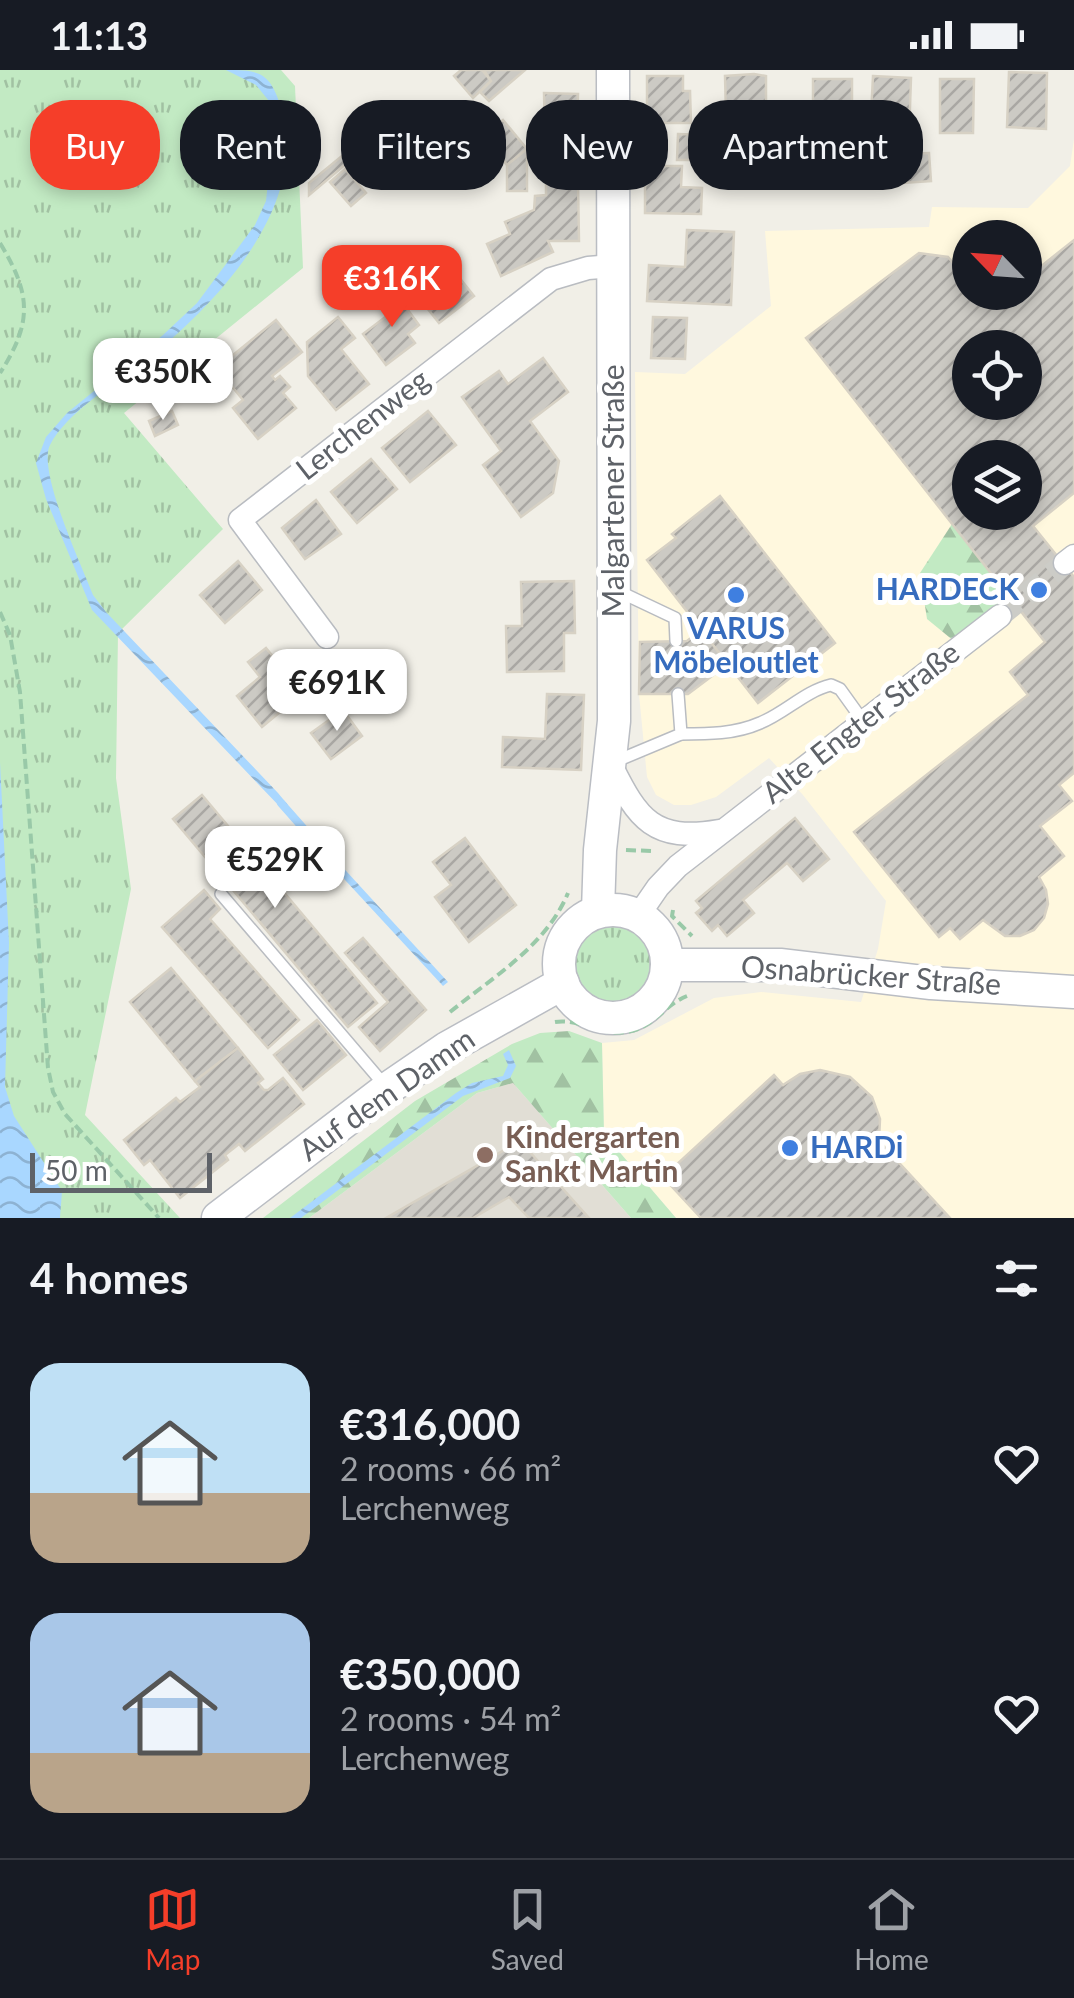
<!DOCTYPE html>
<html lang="en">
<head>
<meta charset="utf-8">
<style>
	body { margin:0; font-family:Lato,sans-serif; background:#20242c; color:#f1f3f6; height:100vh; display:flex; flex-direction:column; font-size:38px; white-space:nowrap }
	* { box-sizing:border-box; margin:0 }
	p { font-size:32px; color:#9ea1a6 }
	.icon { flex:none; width:55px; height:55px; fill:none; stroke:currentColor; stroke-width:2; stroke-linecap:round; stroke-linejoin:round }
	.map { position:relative; height:1148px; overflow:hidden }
	.side { display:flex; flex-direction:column; background:#171b24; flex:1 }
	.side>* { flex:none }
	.hud { position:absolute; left:30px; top:30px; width:1015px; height:90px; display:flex; gap:20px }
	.needle { width:65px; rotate:295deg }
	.fabs { position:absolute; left:952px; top:150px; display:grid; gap:20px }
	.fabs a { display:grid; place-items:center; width:90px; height:90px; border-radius:50%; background:#171b24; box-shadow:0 5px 15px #0003; font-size:50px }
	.scale { position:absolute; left:30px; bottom:25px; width:182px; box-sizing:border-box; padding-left:10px; border:5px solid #5e6268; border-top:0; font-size:28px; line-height:35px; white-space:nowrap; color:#5e6268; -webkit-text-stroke:8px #fff; paint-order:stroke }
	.price { position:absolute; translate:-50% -85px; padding:0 22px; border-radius:20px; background:#fff; color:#222; font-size:32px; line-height:65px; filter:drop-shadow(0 2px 5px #0008) }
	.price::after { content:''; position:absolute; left:50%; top:60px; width:30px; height:22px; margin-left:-15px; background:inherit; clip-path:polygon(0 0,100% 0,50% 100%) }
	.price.current { background:#f53e29; color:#fff }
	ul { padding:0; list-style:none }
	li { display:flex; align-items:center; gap:30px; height:250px; padding:0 30px }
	li span { display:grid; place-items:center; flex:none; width:280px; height:200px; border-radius:30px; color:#555 }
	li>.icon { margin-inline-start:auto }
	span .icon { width:120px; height:120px; fill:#fffc; stroke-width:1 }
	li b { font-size:42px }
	h2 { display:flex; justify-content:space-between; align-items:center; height:120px; padding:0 30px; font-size:42px }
	.tag { padding:0 35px; border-radius:40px; background:#171b24; box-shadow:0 5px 15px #0003; font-size:35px; line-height:90px }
	.tag.current { background:#f53e29; color:#fff }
	.status { display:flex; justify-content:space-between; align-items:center; height:70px; padding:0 50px; background:#171b24; direction:ltr }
	.status svg { height:28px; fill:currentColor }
	.dock { display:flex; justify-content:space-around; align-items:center; height:140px; border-top:2px solid #363941; background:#171b24; font-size:28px; color:#9ea1a6 }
	.dock a { display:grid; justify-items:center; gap:5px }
	.dock .current { color:#f53e29 }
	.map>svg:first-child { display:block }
	.commercial { fill:#fff8de; fill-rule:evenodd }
	.education { fill:#e1ded5 }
	.grass { fill:url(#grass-tufts) }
	.forest { fill:url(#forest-firs) }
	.water { fill:url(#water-waves) }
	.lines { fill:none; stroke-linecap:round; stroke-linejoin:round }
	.stream { stroke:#a9d7ff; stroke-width:8 }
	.building { fill:url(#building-hatch); stroke:#d7d1c4; stroke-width:2.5; fill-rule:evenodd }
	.street-tunnel { stroke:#ccccc7; stroke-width:22; stroke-dasharray:22 11; stroke-linecap:butt }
	.lane-casing { stroke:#b9bcc1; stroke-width:14 }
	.street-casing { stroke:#b9bcc1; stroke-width:25 }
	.secondary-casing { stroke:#babdc3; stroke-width:35 }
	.path { stroke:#99c9a8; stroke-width:4; stroke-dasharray:10 5; stroke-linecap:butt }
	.lane { stroke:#fff; stroke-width:11 }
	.street { stroke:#fff; stroke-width:22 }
	.secondary { stroke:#fff; stroke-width:32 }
	.shop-dot { fill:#3f7fe0; stroke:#fff; stroke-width:4 }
	.education-dot { fill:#8d6e63; stroke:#fff; stroke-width:4 }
	.labels { text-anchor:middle; stroke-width:10; stroke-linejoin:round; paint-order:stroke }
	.street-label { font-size:30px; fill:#5e6268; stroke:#fff }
	.shop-label { font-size:30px; font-weight:bold; fill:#366cbe; stroke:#fff; text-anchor:end }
	.education-label { font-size:30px; font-weight:bold; fill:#785e54; stroke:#fff; text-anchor:start }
</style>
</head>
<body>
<div class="status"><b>11:13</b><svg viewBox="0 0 49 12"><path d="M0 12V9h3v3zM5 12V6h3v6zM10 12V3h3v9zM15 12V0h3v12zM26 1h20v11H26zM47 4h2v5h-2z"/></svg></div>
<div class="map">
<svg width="1074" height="1148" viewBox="0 0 1074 1148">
	<defs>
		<pattern id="grass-tufts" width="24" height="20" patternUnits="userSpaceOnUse" patternTransform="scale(2.5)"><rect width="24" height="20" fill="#c2eac3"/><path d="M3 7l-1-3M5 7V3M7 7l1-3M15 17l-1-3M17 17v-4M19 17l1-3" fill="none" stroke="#a1c1a2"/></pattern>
		<pattern id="forest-firs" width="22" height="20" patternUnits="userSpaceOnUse" patternTransform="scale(2.5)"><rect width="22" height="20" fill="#c2eac3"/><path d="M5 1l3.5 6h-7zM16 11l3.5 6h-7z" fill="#a1c1a2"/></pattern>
		<pattern id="water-waves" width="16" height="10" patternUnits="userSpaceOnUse" patternTransform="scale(2.5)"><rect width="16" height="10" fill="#a9d7ff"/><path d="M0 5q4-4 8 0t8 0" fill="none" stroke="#8db2d2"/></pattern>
		<pattern id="building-hatch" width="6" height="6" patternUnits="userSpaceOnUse" patternTransform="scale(2.5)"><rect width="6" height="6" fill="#cccac4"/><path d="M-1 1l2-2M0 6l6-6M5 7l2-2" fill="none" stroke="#a9a7a3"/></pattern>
	</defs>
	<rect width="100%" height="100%" fill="#f1efe7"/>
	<path class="commercial" d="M1074,69V1148H676L604,1064L602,973L634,970L714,928L761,922L861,932L878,879L886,831L803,725L769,688L716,727L691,735H674L656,725L647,707L639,624L635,302L685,304L771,236L765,161L929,157L932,137L1028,138L1070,96ZM970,168H1025V222H970ZM970,278H1025V332H970ZM970,388H1025V442H970Z"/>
	<path class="education" d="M513,1013L631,1148H309L477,1023Z"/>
	<g class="grass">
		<path d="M0,0H281L295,16L303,198L124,343L223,459L118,563L116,708L131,819L85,1045L180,1148H0Z"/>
		<circle cx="613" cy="893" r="39"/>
	</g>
	<g class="forest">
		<path d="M952,454L1015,534L960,576L927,549L920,503Z"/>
		<path d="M569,961L602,973L604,1064L676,1148H631L513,1013L477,1023L309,1148H263L415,1031L512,974L540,963Z"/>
	</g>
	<g class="water">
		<path d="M226,0C261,0 270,3 281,37C312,134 215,236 146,290C117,312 66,343 50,375C37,401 82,496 93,525L106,542L278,723L288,735L283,740L92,540L46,429L36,393L46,367L67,343L163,265L197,233L255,155L266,131L275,48L269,31L256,15Z"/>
		<path d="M0,692L9,873L5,1017L14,1046L62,1121L60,1148H0Z"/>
		<path d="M314,766L448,912L443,916L309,771Z"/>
		<path d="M509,980L516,996L510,1008L463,1026L301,1148H290L456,1023L472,1013L503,1006L508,995L503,984Z"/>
	</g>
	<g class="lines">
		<path class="stream" d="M281,733L318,775"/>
	</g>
	<g class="building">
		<path d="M461,0H482L491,11L473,28L454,6Z"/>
		<path d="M525,0L489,31L480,22L491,11L484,0Z"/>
		<path d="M1009,2L1047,3L1046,59L1007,57Z"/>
		<path d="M754,4L766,6V45L726,46L725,6Z"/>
		<path d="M647,6H683V21H690L691,53H647Z"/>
		<path d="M873,6L911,8L909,66L870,65Z"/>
		<path d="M813,9H852V104H790V61H813Z"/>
		<path d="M940,9H974L973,63H940Z"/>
		<path d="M544,23L578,24L577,63H545Z"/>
		<path d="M503,50L527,79L507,95L484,65Z"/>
		<path d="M678,64L705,65V90H677Z"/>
		<path d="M354,76L359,83L309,125V113Z"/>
		<path d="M527,79V121H507V95Z"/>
		<path d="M929,83L931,111L903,113L901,84Z"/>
		<path d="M645,96H682L681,117L702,118L701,144L645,143Z"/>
		<path d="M345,99L366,123L351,136L330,112Z"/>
		<path d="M546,110L578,111L579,171H548L553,182L501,206L487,174L510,164L505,152L534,140L535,126L546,125Z"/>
		<path d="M687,160L734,162L731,235L647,231L649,195L685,197Z"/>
		<path d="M1074,170V423L1033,456L1074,507V703L1059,715L1072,731L1040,756L1064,786L1039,807L1046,820L1048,834L1044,848L1034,860L1020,866H1005L983,850L960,869L950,858L939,867L854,762L1028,625L1010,602L1045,572L806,268L919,183L948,187L970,213V222H978L990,237L1008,222H1025V209ZM970,278H1025V332H970ZM970,388H1025V442H970Z"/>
		<path d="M442,186L474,226L439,253L408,214Z"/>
		<path d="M394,221L419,255L408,264L415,273L386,295L363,264L388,245L379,233Z"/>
		<path d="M338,247L355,268L341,279L369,314L336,340L308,306L307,272Z"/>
		<path d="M653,247L687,248L685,289L651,288Z"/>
		<path d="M276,250L302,282L272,306L275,310L280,306L290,317L283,323L296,338L258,369L233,338L243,330L217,298Z"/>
		<path d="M543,288L568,322L530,351L559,391L553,423L521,447L483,395L501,381L462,327L499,301L508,314Z"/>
		<path d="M172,341L178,355L155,366L149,351Z"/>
		<path d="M428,341L456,375L410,412L382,378Z"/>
		<path d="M371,389L397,419L357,453L331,422Z"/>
		<path d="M720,426L835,573L758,633L647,490L676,468L672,464Z"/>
		<path d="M316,430L341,464L305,489L282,458Z"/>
		<path d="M238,491L262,520L225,553L200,525Z"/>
		<path d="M574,511L575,563H564V601L507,602L506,556H522L521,512Z"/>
		<path d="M701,560L728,594L688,624H639L640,572L687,571Z"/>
		<path d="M266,578L303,623L262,657L237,626L260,607L248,592Z"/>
		<path d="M547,624L584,625L581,700L502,697L503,667L545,669Z"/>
		<path d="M343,640L362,666L331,689L311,663Z"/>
		<path d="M202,725L377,933L348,957L173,749Z"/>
		<path d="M795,748L829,789L803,811L787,793L743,830L754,843L727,866L718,855L712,861L696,843L702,838L696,831Z"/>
		<path d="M465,768L516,835L469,872L435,827L451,815L433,792Z"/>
		<path d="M204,820L220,839L210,849L299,950L268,978L162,857Z"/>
		<path d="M363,868L426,940L380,981L359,957L388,932L345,883Z"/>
		<path d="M171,898L238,978L195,1011L130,932Z"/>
		<path d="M317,950L346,985L303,1020L274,985Z"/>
		<path d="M238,978L263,1009L258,1013L264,1020H268L283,1008L304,1034L245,1081L239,1074L225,1085L228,1090L180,1128L150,1090L144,1095L124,1070L176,1028L180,1032L200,1017L195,1011Z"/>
		<path d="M820,1000L850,1007L872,1027L880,1049L879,1071L950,1148H701L663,1107L774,1005L783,1015L800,1004Z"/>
		<path d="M520,1071L589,1148H529L509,1127L473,1148H386Z"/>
	</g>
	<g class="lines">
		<path class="street-tunnel" d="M1000,546L1065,493"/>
		<g class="lane-casing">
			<g id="lane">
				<path d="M618,521L675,548L676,571"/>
				<path d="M681,664C708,664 735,664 760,653C785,643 805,621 831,615L840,619L863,651"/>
				<path d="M614,692L681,664L678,624"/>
				<path d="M221,824L387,1018"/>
			</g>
		</g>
		<g class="street-casing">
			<g id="street">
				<path d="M1065,493L1074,486"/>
				<path d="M327,567L240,450L551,209L588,198L613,196"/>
				<path d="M611,695C638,750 654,772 719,761"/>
				<path d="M638,846L658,817L678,796L1000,546"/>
			</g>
		</g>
		<g class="secondary-casing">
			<g id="secondary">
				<circle cx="613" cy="894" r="54"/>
				<path d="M598,841L600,780L614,651L613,0"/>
				<path d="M667,895H780L931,913L1074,922"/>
				<path d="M218,1148L387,1019L447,978L563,913"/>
			</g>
		</g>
		<g class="path">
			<path d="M0,173C31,224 33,252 0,303"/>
			<path d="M0,542L10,565L20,622L48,998L53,1022L65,1044L159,1148"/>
			<path d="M626,780L651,781"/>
			<path d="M673,840L672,846L692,866"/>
			<path d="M450,942C493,907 546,876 568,823"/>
			<path d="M555,952C579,948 600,966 626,962C652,959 664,935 687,926"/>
		</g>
		<use href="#lane" class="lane"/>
		<use href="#street" class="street"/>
		<use href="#secondary" class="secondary"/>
	</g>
	<g class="shop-dot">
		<circle cx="1039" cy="520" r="10"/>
		<circle cx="736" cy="525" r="10"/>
		<circle cx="790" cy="1078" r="10"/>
	</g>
	<circle class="education-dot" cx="485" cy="1085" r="10"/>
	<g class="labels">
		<g class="street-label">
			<text transform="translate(363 355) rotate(-38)" y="10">Lerchenweg</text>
			<text transform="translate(614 421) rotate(-90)" y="10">Malgartener Straße</text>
			<text transform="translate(861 653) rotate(-38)" y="10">Alte Engter Straße</text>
			<text transform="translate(871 906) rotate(4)" y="10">Osnabrücker Straße</text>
			<text transform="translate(387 1025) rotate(-35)" y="10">Auf dem Damm</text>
		</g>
		<g class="shop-label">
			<text x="1019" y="530">HARDECK</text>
			<text x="736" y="569" text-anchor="middle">VARUS<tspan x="736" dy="34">Möbeloutlet</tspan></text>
			<text x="810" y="1088" text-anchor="start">HARDi</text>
		</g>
		<g class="education-label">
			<text x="505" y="1078">Kindergarten<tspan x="505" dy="34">Sankt Martin</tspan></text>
		</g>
	</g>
</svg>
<div class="fabs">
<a><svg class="needle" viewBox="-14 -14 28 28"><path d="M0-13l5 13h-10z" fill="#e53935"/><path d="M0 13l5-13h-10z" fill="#9ea1a6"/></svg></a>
<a><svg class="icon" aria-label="locate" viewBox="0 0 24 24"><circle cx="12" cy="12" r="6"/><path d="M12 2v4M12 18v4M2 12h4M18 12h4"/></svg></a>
<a><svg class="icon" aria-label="layers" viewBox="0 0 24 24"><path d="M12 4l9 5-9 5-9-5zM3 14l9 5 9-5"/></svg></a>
</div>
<div class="scale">50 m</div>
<b class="price current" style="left:392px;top:260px">€316K</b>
<b class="price" style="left:163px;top:353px">€350K</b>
<b class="price" style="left:337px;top:664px">€691K</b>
<b class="price" style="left:275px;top:841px">€529K</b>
<div class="hud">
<a class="tag current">Buy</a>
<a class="tag">Rent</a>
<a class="tag">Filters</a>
<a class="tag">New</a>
<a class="tag">Apartment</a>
</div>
</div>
<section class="side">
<h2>4 homes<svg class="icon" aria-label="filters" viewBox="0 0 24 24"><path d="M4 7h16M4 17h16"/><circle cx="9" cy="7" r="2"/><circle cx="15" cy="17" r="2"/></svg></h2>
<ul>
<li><span style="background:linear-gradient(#bfe0f5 65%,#b9a48a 0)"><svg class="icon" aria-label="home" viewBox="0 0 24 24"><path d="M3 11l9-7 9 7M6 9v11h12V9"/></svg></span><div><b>€316,000</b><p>2 rooms · 66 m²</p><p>Lerchenweg</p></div><svg class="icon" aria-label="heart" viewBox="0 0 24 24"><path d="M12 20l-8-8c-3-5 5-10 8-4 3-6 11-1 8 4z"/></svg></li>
<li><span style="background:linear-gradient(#a9c7e8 70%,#b9a48a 0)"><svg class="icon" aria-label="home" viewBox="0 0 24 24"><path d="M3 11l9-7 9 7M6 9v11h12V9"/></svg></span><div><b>€350,000</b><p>2 rooms · 54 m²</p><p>Lerchenweg</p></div><svg class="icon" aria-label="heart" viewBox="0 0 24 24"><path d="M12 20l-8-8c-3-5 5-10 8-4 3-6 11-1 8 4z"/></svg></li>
</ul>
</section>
<nav class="dock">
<a class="current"><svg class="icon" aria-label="map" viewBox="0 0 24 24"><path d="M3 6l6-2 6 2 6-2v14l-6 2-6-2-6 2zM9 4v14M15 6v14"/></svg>Map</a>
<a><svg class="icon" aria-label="saved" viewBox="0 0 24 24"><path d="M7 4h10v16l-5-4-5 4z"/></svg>Saved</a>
<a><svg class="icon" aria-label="home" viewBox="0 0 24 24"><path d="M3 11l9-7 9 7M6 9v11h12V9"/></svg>Home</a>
</nav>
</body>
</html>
